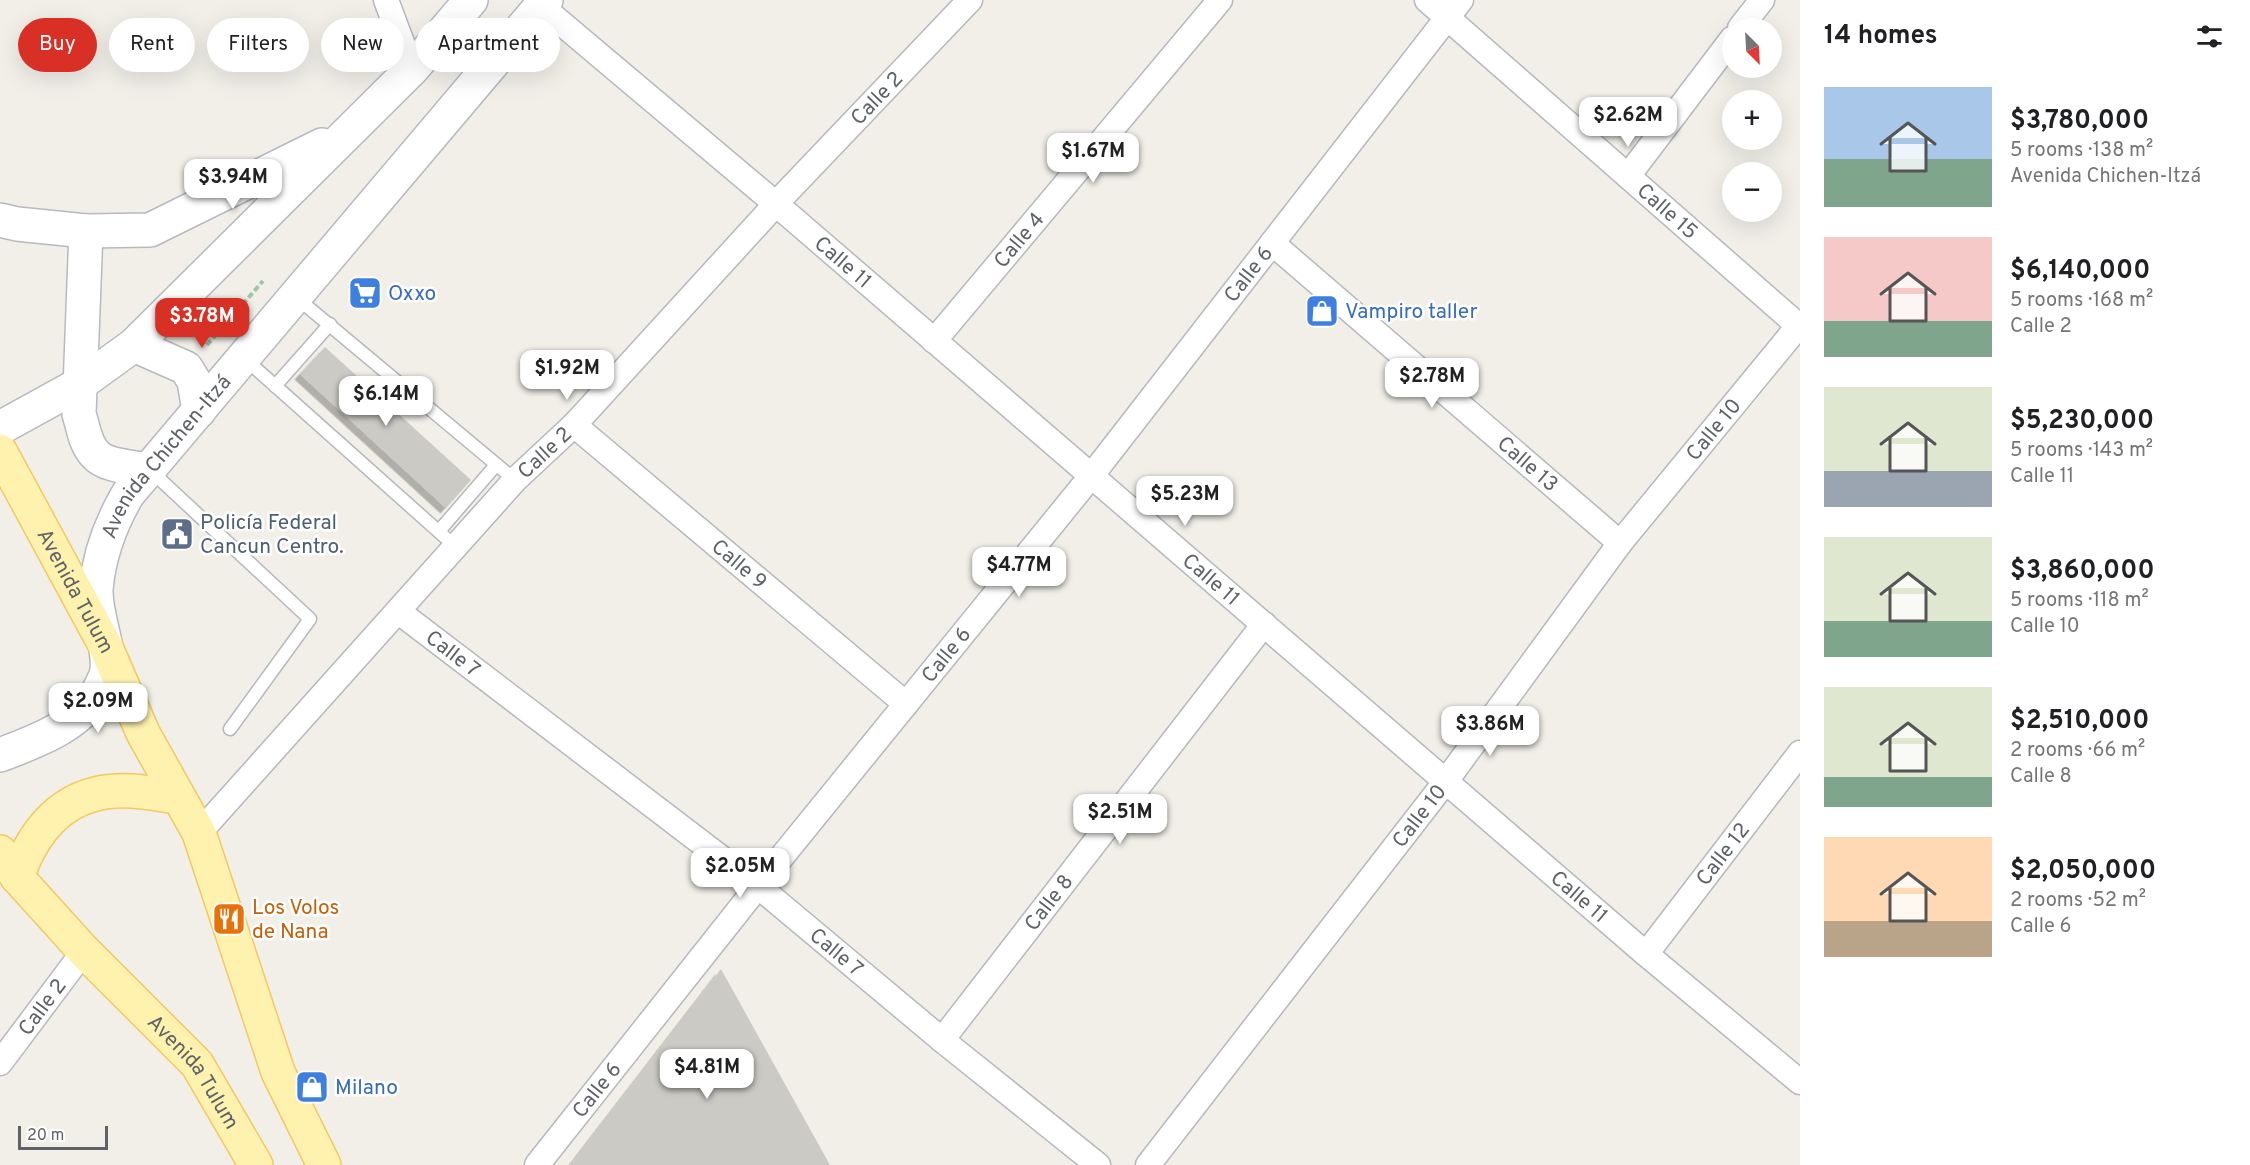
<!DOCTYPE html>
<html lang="en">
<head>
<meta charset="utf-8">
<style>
	body { margin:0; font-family:Overpass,sans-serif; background:#f6f6f6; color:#202124; height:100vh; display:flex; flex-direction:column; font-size:22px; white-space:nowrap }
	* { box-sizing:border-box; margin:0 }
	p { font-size:20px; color:#757577 }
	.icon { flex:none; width:33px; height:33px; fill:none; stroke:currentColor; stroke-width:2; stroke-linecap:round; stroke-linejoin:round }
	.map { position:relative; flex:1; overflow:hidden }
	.details { display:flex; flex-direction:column; background:#fff; width:450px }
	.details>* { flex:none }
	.banner { position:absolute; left:18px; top:18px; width:570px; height:54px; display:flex; gap:12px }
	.needle { width:39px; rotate:156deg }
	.fabs { position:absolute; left:1722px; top:18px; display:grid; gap:12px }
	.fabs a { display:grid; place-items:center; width:60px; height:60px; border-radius:50%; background:#fff; box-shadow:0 6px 24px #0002; font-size:30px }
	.scale { position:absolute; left:18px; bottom:15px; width:90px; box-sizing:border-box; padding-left:6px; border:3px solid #5f6368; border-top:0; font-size:16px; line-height:21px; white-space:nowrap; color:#5f6368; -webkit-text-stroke:4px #fff; paint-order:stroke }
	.price { position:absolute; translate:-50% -51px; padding:0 14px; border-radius:12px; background:#fff; color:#222; font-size:20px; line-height:39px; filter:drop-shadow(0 2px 3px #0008) }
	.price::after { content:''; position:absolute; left:50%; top:36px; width:18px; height:14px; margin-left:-9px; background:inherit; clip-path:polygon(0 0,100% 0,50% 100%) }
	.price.selected { background:#d93025; color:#fff }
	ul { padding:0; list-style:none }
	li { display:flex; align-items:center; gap:18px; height:150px; padding:0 24px }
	li span { display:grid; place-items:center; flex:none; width:168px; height:120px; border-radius:0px; color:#555 }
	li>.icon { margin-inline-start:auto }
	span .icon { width:72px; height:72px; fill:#fffc; stroke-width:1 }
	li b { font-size:26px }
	h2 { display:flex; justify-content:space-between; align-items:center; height:72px; padding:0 24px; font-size:26px }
	.chip { padding:0 21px; border-radius:27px; background:#fff; box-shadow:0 6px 24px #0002; font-size:21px; line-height:54px }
	.chip.selected { background:#d93025; color:#fff }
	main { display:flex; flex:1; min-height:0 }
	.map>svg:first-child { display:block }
	.building { fill:#cccac5; filter:url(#shadow) }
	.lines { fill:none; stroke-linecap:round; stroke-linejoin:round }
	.lane-casing { stroke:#b5b8bc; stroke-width:15 }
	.street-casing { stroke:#b5b8bc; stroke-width:27 }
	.secondary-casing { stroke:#b6babf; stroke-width:36 }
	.primary-casing { stroke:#f2c960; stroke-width:36 }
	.path { stroke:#9cc7a9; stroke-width:4; stroke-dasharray:6 3; stroke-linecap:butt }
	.lane { stroke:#fff; stroke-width:12 }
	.street { stroke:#fff; stroke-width:24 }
	.secondary { stroke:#fff; stroke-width:33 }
	.primary { stroke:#fff2af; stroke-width:33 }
	.labels { text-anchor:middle; stroke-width:5; stroke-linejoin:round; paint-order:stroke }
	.street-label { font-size:21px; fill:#5f6368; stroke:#fff }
	.shop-label { font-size:21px; fill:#366cbe; stroke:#fff; text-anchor:start }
	.service-label { font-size:21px; fill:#4e5e75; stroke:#fff; text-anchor:start }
	.food-label { font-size:21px; fill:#c56008; stroke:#fff; text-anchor:start }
</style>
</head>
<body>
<main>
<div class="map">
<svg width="1800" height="1165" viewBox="0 0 1800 1165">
	<defs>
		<filter id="shadow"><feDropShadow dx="-5.5" dy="5.5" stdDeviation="0" flood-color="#0004"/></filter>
	</defs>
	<rect width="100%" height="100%" fill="#f1efe8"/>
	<g class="building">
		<path d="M325,347L471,480L446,508L300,374Z"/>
		<path d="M721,969L830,1165H570Z"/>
	</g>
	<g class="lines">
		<g class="lane-casing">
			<g id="lane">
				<path d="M297,298L515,480"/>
				<path d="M244,358L456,547"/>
				<path d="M275,386L330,324"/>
				<path d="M151,471L310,619L230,729"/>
				<path d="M439,531L496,465"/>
			</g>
		</g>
		<g class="street-casing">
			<g id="street">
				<path d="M386,0L412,69"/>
				<path id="s1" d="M1427,0L1800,327"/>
				<path id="s2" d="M541,6L776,204L1646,954L1800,1082"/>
				<path d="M1740,28L1762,0"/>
				<path d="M1628,176L1732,39"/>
				<path id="s3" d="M1272,243L1620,543"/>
				<path id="s4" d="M934,341L1220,0"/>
				<path id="s5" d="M574,425L906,704"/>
				<path id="s6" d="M399,612L758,886L942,1040L1098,1165"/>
				<path id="s7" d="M199,833L515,480L574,425L786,193L970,0"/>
				<path id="s8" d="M1646,954L1800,753"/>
				<path id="s9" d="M942,1040L1264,624"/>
				<path id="s10" d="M0,1063L84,951"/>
				<path id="s11" d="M537,1165L758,886L1092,475L1461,0"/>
				<path id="s12" d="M1148,1165L1446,781L1620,543L1800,324"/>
			</g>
		</g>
		<g class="secondary-casing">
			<g id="secondary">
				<path d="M0,220L17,224L86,231L150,230L322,145"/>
				<path d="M86,231L79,414C83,426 85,444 95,454C106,467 133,467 150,470"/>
				<path d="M134,345L186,368L194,381L199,411"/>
				<path d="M0,428L80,384L134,345L412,69L471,0"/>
				<path id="s13" d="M0,755C40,740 84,724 102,684C104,680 106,675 107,671C110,644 95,616 96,589C99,555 111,523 128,494L546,0"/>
			</g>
		</g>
		<g class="primary-casing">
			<g id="primary">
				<path id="s14" d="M0,451L105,645L143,733L199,833L278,1072L324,1165"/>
				<path id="s15" d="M0,852L17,877L84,951L197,1064L256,1165"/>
				<path d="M17,877C36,823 71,787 132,791C148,792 163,795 178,797"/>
			</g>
		</g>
		<path class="path" d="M207,345L263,281"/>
		<use href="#lane" class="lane"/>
		<use href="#street" class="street"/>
		<use href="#secondary" class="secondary"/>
		<use href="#primary" class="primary"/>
	</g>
	<defs>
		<g id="supermarket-square" transform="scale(1.725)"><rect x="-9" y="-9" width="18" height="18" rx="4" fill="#3f7fe0" stroke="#fff"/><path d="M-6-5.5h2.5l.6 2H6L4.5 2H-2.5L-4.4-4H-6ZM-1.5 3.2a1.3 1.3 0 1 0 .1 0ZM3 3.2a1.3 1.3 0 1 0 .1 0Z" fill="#fff"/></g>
		<g id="shop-square" transform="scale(1.725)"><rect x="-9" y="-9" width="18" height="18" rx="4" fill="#3f7fe0" stroke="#fff"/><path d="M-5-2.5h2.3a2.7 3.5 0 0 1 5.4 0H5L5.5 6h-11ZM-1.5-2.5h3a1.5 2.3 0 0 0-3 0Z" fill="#fff"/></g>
		<g id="civic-square" transform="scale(1.725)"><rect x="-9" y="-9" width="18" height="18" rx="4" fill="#5c6f8a" stroke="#fff"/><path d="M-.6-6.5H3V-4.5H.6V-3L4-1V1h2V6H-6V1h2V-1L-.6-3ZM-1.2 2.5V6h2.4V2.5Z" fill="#fff"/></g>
		<g id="restaurant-square" transform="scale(1.725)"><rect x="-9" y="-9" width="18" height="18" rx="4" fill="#e8710a" stroke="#fff"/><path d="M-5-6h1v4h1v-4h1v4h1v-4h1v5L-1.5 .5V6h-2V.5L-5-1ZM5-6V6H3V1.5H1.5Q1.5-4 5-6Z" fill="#fff"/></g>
	</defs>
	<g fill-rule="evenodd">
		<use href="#supermarket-square" x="365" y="293"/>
		<use href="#shop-square" x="1322" y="311"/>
		<use href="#civic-square" x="177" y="534"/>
		<use href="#restaurant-square" x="229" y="919"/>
		<use href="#shop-square" x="312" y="1087"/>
	</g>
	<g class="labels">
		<g class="street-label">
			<text dy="7" stroke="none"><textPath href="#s7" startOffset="1000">Calle 2</textPath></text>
			<text dy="7" stroke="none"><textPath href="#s1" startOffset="320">Calle 15</textPath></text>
			<text dy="7" stroke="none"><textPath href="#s4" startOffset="132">Calle 4</textPath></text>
			<text dy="7" stroke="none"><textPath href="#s2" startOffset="396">Calle 11</textPath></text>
			<text dy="7" stroke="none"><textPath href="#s11" startOffset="1140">Calle 6</textPath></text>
			<text dy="7" stroke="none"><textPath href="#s12" startOffset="928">Calle 10</textPath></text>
			<text dy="7" stroke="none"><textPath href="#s7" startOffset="514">Calle 2</textPath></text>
			<text dy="7" stroke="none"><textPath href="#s13" startOffset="378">Avenida Chichen-Itzá</textPath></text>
			<text dy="7" stroke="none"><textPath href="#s3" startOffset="338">Calle 13</textPath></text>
			<text dy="7" stroke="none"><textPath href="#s5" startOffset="216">Calle 9</textPath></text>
			<text dy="7" stroke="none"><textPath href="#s2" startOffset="882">Calle 11</textPath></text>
			<text dy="7" stroke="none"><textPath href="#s14" startOffset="159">Avenida Tulum</textPath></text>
			<text dy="7" stroke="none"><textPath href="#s6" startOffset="68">Calle 7</textPath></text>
			<text dy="7" stroke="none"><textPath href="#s11" startOffset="654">Calle 6</textPath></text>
			<text dy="7" stroke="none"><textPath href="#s12" startOffset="442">Calle 10</textPath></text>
			<text dy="7" stroke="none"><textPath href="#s8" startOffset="126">Calle 12</textPath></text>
			<text dy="7" stroke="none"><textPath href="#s2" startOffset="1368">Calle 11</textPath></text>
			<text dy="7" stroke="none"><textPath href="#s9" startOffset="174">Calle 8</textPath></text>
			<text dy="7" stroke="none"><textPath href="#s6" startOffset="554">Calle 7</textPath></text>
			<text dy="7" stroke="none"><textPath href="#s10" startOffset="70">Calle 2</textPath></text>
			<text dy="7" stroke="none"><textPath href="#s15" startOffset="294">Avenida Tulum</textPath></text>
			<text dy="7" stroke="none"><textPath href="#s11" startOffset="96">Calle 6</textPath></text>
		</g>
		<g class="shop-label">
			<text x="388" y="300">Oxxo</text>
			<text x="1345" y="318">Vampiro taller</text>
			<text x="335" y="1094">Milano</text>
		</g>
		<g class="service-label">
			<text x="200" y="529">Policía Federal<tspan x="200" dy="24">Cancun Centro.</tspan></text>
		</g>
		<g class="food-label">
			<text x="252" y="914">Los Volos<tspan x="252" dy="24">de Nana</tspan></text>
		</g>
	</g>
</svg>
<div class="fabs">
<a><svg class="needle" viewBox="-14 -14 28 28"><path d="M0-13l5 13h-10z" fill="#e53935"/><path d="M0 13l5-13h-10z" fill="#757577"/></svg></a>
<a>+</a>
<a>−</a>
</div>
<div class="scale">20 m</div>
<b class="price" style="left:1628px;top:148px">$2.62M</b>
<b class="price" style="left:1093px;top:184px">$1.67M</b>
<b class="price" style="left:233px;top:210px">$3.94M</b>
<b class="price selected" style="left:202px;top:349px">$3.78M</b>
<b class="price" style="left:567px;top:401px">$1.92M</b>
<b class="price" style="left:1432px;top:409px">$2.78M</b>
<b class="price" style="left:386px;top:427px">$6.14M</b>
<b class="price" style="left:1185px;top:527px">$5.23M</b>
<b class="price" style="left:1019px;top:598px">$4.77M</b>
<b class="price" style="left:98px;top:734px">$2.09M</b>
<b class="price" style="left:1490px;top:757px">$3.86M</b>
<b class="price" style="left:1120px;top:845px">$2.51M</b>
<b class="price" style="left:740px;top:899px">$2.05M</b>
<b class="price" style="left:707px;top:1100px">$4.81M</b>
<div class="banner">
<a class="chip selected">Buy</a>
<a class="chip">Rent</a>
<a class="chip">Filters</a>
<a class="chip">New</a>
<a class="chip">Apartment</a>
</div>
</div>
<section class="details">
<h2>14 homes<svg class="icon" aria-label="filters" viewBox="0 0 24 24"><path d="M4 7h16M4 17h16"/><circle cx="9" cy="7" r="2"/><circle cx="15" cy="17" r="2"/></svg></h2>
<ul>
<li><span style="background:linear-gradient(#a9c7e8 60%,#7fa58c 0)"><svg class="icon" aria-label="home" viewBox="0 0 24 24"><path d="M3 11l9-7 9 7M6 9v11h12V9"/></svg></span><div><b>$3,780,000</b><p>5 rooms · 138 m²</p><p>Avenida Chichen-Itzá</p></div></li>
<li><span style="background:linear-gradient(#f6c9c9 70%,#7fa58c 0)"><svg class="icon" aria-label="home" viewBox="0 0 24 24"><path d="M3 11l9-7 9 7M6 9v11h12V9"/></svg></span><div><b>$6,140,000</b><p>5 rooms · 168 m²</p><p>Calle 2</p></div></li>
<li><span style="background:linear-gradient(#dfe7d0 70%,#9aa5b1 0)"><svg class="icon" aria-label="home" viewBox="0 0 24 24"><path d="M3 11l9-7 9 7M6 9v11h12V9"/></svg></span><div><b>$5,230,000</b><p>5 rooms · 143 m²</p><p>Calle 11</p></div></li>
<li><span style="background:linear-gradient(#dfe7d0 70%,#7fa58c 0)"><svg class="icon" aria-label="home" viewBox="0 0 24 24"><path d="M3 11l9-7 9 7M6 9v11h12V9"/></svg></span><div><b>$3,860,000</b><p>5 rooms · 118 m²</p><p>Calle 10</p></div></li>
<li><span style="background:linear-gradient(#dfe7d0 75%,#7fa58c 0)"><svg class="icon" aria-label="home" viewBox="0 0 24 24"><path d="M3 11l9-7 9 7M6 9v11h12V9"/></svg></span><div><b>$2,510,000</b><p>2 rooms · 66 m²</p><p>Calle 8</p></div></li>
<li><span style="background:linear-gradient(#ffd9b3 70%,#b9a48a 0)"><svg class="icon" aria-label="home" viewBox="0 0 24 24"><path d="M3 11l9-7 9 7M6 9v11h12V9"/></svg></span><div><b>$2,050,000</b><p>2 rooms · 52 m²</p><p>Calle 6</p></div></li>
</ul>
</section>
</main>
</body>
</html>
